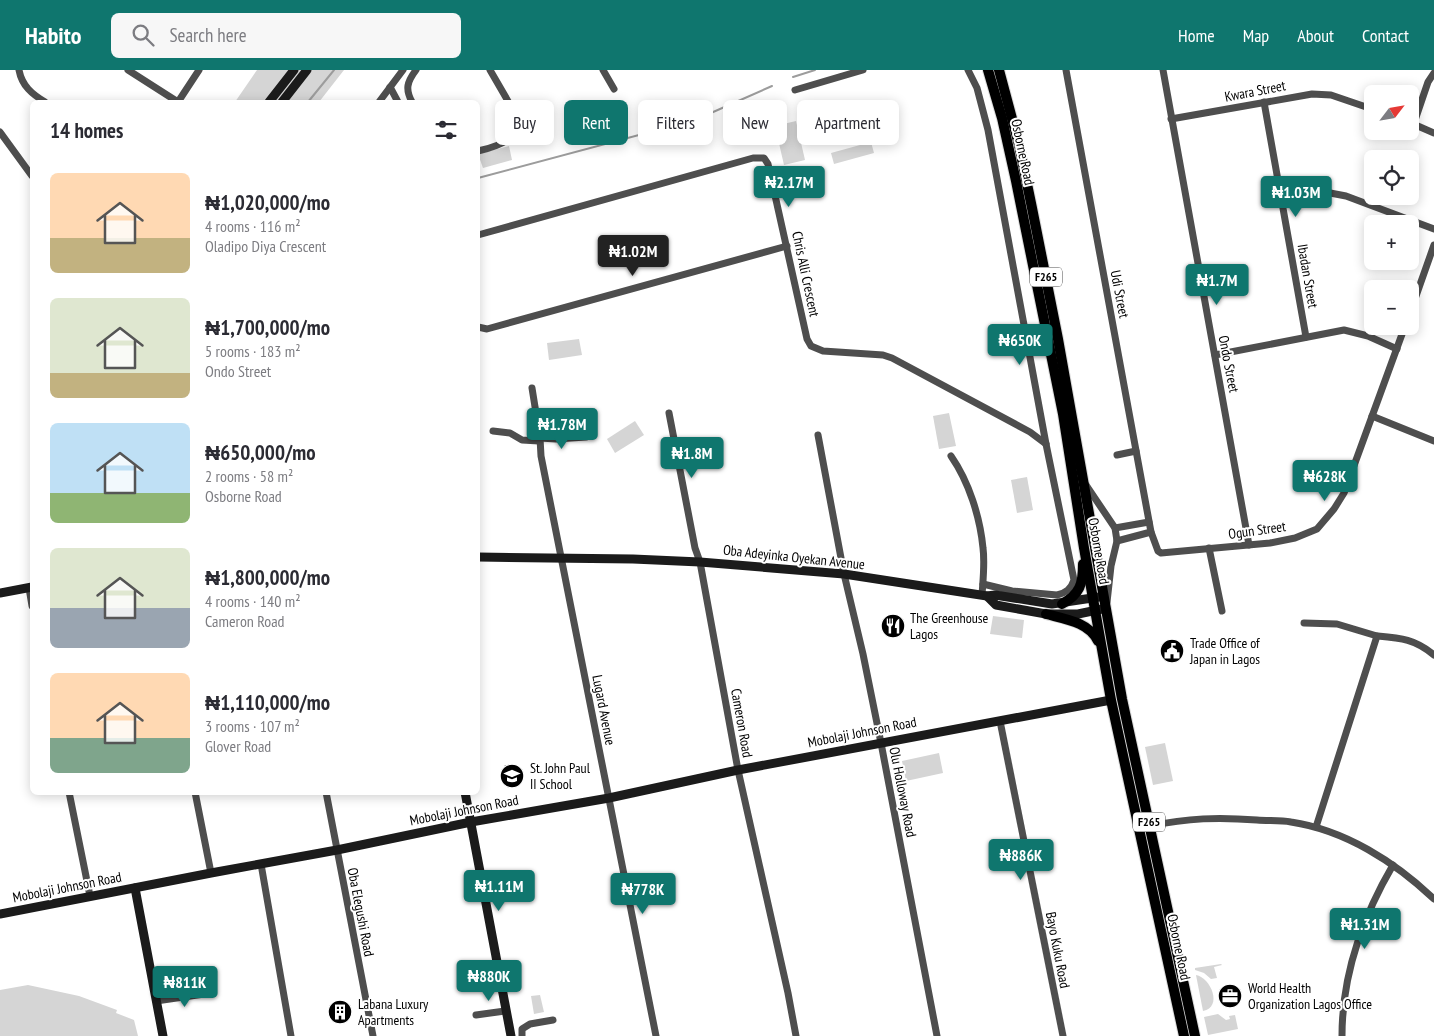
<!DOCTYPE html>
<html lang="en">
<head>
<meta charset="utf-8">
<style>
	body { margin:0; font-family:"PT Sans Narrow",sans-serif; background:#f7f7f7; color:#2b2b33; height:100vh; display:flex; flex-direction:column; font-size:19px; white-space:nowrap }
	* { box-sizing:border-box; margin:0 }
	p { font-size:16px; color:#7c7c81 }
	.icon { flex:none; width:28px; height:28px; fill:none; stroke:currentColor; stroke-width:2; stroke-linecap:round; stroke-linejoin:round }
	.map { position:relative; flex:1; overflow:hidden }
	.panel { position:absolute; left:30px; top:30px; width:450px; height:695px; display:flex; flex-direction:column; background:#fff; border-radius:8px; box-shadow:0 2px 12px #0003 }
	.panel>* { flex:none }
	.top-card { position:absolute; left:495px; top:30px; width:475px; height:45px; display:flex; gap:10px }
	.needle { width:32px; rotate:59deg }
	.tools { position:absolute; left:1364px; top:15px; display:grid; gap:10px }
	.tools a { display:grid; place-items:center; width:55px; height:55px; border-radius:8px; background:#fff; box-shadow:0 2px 12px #0003; font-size:25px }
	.price { position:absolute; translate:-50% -42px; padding:0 11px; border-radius:5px; background:#0f766e; color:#fff; font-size:16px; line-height:32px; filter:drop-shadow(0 1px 2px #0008) }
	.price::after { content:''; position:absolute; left:50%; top:30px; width:15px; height:11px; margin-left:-8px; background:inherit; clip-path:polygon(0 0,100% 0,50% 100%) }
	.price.selected { background:#222; color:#fff }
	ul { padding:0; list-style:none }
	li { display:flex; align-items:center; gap:15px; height:125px; padding:0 20px }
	li span { display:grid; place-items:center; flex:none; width:140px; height:100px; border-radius:8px; color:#555 }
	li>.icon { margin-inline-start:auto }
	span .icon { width:60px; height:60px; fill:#fffc; stroke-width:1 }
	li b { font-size:21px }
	h2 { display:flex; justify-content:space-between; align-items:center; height:60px; padding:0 20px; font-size:21px }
	.tag { padding:0 18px; border-radius:8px; background:#fff; box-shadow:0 2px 12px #0003; font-size:18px; line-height:45px }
	.tag.selected { background:#0f766e; color:#fff }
	header { display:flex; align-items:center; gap:30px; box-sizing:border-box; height:70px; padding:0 25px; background:#0f766e; color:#fff }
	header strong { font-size:24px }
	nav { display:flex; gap:28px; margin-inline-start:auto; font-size:18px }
	.search { width:350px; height:45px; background:#f7f7f7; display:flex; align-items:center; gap:12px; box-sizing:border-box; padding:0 18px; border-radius:8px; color:#7c7c81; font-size:19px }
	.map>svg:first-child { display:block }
	.green { fill:#d5d5d5 }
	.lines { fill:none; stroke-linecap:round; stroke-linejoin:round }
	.stream { stroke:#9c9c9c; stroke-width:2 }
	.primary-casing { stroke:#dbdbdb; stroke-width:12 }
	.street { stroke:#4e4e4e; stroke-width:7 }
	.secondary { stroke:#1b1b1b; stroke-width:9 }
	.primary { stroke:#000; stroke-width:10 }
	.labels { text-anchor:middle; stroke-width:4; stroke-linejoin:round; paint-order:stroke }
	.shield { fill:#fff; stroke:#4c4c4c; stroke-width:1 }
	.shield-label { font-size:12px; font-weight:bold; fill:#000 }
	.street-label { font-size:14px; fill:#000; stroke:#fff }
	.poi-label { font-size:14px; fill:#000; stroke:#fff; text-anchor:start }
</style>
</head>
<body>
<header>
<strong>Habito</strong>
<div class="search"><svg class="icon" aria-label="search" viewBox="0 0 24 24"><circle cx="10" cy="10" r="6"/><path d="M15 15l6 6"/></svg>Search here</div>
<nav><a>Home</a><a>Map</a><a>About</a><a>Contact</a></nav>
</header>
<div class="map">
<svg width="1434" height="966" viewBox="0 0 1434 966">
	<rect width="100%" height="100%" fill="#fff"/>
	<g class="green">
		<path d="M257,0H344L319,32H235Z"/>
		<path d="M796,51L805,90L784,95L775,56Z"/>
		<path d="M871,72L874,83L834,94L831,83Z"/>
		<path d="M509,76L512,90L483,98L478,84Z"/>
		<path d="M579,269L582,285L549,290L547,273Z"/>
		<path d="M949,343L956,376L939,379L933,346Z"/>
		<path d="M635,351L644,365L615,383L607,369Z"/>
		<path d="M1027,407L1033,440L1017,443L1011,410Z"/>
		<path d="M993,546L1024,550L1022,568L990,564Z"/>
		<path d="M1165,673L1173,711L1153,715L1145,677Z"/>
		<path d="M939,683L943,703L906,711L902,691Z"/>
		<path d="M1221,894L1222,895L1214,897L1217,908L1211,909L1204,903L1195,900V898Z"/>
		<path d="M1196,905C1211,908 1223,937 1203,941Z"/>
		<path d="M28,915L79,926L117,940L116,943L134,950L138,966H0V920Z"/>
		<path d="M540,925L544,942L534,944L531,926Z"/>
		<path d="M1218,944L1226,950L1230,949L1229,946L1235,945L1238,959L1208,965L1204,947Z"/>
	</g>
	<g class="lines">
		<g class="stream">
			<path d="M793,7L815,0"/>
			<path d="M308,32L334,0"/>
			<path d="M478,108L695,50L772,16"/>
		</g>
		<g class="primary-casing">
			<g id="primary">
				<path d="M988,0L1002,48L1016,111L1063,344L1084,478L1111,630L1184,966"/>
				<path d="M999,0L1019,75L1032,138L1058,269L1122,629L1195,966"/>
				<path d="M1062,534C1080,524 1083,514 1083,494"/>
				<path d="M1046,544C1065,549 1089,552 1098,571"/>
			</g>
		</g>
		<g class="street">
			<path d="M19,0C22,16 32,24 45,32"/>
			<path d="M128,0L178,32"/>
			<path d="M603,0L614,19"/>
			<path d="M968,0L977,18L988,60L1046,374L1074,510C1071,519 1066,523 1057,525L1012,521L983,514"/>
			<path d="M1066,0L1151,462L1158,481L1161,483L1270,473L1295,468L1317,459L1334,439L1344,423L1405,256"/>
			<path d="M1163,0L1249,475"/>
			<path d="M390,17L398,32"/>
			<path d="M795,20L863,0"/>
			<path d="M178,32L199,0"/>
			<path d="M379,32L403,0"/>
			<path d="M412,32C405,19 407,12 416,0"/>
			<path d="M1264,32L1306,267"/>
			<path d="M1171,49L1312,24L1331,25L1372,39"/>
			<path d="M1411,53L1434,63"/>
			<path d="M1414,53L1428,12L1434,3"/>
			<path d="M0,62L32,106"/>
			<path d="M478,81C492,78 513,71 520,57L516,45L490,0"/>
			<path d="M1280,120L1325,122L1346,126L1434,159"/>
			<path d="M478,165L753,88H764L768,94L807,269L811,276L823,281L883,285L892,288L1030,362L1046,374"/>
			<path d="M1410,243L1434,175"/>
			<path d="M478,257L487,259L787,176"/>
			<path d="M1215,285L1344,260L1368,266L1397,279"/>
			<path d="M532,318L540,368L541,386L656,966"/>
			<path d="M669,343L695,478L700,492L738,700L788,923L796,966"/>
			<path d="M1372,346L1434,371"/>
			<path d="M493,361L510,363L522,370L539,371"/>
			<path d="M818,365L844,504L863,584L881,673L937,966"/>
			<path d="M540,368L556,369L586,367"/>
			<path d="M1117,385L1136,381"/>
			<path d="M951,386C969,412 980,447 983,478C985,493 983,510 982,525"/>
			<path d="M1086,415L1115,458L1117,471L1111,496L1107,532"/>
			<path d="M1115,458L1149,452"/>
			<path d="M1117,471L1151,462"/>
			<path d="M1209,478L1222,541"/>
			<path d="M29,518L32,536"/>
			<path d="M1304,553L1337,554L1377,566L1316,757"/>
			<path d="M1377,566C1401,568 1415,569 1434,585"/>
			<path d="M1000,651L1063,966"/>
			<path d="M69,722L90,826"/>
			<path d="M195,722L211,803"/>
			<path d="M326,722L373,966"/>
			<path d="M1150,756C1188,748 1218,747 1257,750C1268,751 1280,750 1291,752C1345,760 1395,792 1434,829"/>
			<path d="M261,794L291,966"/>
			<path d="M156,931L211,923"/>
			<path d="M476,945L505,941"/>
			<path d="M522,966V959L530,954L553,950"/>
			<path d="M1342,966C1342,904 1362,848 1393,795"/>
		</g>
		<g class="secondary">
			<path d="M269,32L294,0"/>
			<path d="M282,32L307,0"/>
			<path d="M478,487L633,489L700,492L844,504L987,526L995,525L1052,534L1099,527"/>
			<path d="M0,523L32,517"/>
			<path d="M987,526L996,535L1046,544H1078L1102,539"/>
			<path d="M465,722L511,966"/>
			<path d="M135,818L163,966"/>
			<path d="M0,844L211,803L337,780L471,752L609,728L738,700L1111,630"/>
		</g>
		<use href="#primary" class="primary"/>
	</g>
	<defs>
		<g id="restaurant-disc" transform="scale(1.25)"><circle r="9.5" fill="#000" stroke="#fff"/><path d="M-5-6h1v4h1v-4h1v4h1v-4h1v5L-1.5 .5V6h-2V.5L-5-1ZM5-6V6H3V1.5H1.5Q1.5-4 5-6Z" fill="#fff"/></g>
		<g id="civic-disc" transform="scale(1.25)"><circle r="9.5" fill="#000" stroke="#fff"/><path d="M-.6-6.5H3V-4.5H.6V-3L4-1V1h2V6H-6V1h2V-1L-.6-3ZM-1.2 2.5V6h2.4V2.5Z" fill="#fff"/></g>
		<g id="school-disc" transform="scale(1.25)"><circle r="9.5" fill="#000" stroke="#fff"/><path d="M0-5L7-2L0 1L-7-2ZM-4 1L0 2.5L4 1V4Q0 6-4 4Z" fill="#fff"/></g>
		<g id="office-disc" transform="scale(1.25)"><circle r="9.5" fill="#000" stroke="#fff"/><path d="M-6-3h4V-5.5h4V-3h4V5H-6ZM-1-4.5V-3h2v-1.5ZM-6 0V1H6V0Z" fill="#fff"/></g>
		<g id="building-disc" transform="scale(1.25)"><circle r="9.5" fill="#000" stroke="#fff"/><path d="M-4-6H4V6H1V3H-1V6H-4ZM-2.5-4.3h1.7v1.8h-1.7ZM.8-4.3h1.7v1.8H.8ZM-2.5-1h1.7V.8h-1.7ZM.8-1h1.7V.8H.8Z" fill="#fff"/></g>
	</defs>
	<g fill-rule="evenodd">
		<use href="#restaurant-disc" x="893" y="556"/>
		<use href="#civic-disc" x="1172" y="581"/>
		<use href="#school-disc" x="512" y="706"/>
		<use href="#office-disc" x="1230" y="926"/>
		<use href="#building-disc" x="340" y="942"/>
	</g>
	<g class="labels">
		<g class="shield">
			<rect x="1030" y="197.5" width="32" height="19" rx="4"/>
			<rect x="1133" y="742.5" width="32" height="19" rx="4"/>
		</g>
		<g class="shield-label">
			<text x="1046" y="211">F265</text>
			<text x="1149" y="756">F265</text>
		</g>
		<g class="street-label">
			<text transform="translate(1255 21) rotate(-11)" y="5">Kwara Street</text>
			<text transform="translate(1023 82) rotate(78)" y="5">Osborne Road</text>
			<text transform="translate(806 204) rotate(78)" y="5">Chris Alli Crescent</text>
			<text transform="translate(1308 206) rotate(80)" y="5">Ibadan Street</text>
			<text transform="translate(1120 224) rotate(79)" y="5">Udi Street</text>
			<text transform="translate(1229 294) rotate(79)" y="5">Ondo Street</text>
			<text transform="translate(1257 460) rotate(-8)" y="5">Ogun Street</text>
			<text transform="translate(1099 481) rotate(80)" y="5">Osborne Road</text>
			<text transform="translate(794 487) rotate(6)" y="5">Oba Adeyinka Oyekan Avenue</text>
			<text transform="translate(604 640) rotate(79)" y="5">Lugard Avenue</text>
			<text transform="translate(742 653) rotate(80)" y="5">Cameron Road</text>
			<text transform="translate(862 662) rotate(-11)" y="5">Mobolaji Johnson Road</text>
			<text transform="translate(903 722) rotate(79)" y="5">Olu Holloway Road</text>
			<text transform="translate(464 740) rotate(-11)" y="5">Mobolaji Johnson Road</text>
			<text transform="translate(67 817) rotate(-11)" y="5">Mobolaji Johnson Road</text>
			<text transform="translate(361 842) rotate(79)" y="5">Oba Elegushi Road</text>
			<text transform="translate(1179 877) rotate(78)" y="5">Osborne Road</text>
			<text transform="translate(1058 880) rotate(79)" y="5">Bayo Kuku Road</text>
		</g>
		<g class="poi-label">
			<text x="910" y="553">The Greenhouse<tspan x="910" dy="16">Lagos</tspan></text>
			<text x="1190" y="578">Trade Office of<tspan x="1190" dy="16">Japan in Lagos</tspan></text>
			<text x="530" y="703">St. John Paul<tspan x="530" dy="16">II School</tspan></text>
			<text x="1248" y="923">World Health<tspan x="1248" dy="16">Organization Lagos Office</tspan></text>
			<text x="358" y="939">Labana Luxury<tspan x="358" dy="16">Apartments</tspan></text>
		</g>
	</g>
</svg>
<div class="tools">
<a><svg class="needle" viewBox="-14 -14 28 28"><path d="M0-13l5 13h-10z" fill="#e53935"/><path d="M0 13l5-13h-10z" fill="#7c7c81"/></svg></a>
<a><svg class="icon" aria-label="locate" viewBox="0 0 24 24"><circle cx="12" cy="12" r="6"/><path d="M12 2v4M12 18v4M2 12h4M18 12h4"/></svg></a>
<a>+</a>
<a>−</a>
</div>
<b class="price" style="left:789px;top:138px">₦2.17M</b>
<b class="price" style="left:1296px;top:148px">₦1.03M</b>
<b class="price selected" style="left:633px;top:207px">₦1.02M</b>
<b class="price" style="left:1217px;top:236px">₦1.7M</b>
<b class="price" style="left:1020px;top:296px">₦650K</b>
<b class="price" style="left:562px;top:380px">₦1.78M</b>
<b class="price" style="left:692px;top:409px">₦1.8M</b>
<b class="price" style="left:1325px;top:432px">₦628K</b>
<b class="price" style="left:1021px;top:811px">₦886K</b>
<b class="price" style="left:499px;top:842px">₦1.11M</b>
<b class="price" style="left:643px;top:845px">₦778K</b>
<b class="price" style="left:1365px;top:880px">₦1.31M</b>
<b class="price" style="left:489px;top:932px">₦880K</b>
<b class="price" style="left:185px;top:938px">₦811K</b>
<div class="top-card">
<a class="tag">Buy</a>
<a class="tag selected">Rent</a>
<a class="tag">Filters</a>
<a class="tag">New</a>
<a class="tag">Apartment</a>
</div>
<section class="panel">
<h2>14 homes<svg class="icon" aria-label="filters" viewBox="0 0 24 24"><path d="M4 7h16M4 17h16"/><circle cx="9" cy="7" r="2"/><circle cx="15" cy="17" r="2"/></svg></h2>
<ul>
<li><span style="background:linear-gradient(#ffd9b3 65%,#c2b280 0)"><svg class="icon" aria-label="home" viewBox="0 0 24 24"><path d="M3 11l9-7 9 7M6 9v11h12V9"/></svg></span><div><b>₦1,020,000/mo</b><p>4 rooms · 116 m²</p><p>Oladipo Diya Crescent</p></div></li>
<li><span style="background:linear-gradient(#dfe7d0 75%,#c2b280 0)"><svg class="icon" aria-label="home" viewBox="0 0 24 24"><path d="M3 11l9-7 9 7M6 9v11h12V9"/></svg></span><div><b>₦1,700,000/mo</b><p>5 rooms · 183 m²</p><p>Ondo Street</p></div></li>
<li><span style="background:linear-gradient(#bfe0f5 70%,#8fb573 0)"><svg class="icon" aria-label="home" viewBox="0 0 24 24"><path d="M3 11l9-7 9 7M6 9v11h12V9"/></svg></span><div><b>₦650,000/mo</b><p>2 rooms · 58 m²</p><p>Osborne Road</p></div></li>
<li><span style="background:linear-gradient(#dfe7d0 60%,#9aa5b1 0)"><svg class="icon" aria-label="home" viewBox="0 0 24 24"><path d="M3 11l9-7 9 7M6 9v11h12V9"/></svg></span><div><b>₦1,800,000/mo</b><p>4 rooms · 140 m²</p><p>Cameron Road</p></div></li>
<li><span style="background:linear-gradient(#ffd9b3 65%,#7fa58c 0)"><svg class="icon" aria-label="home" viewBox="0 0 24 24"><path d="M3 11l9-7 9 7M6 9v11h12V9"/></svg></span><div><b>₦1,110,000/mo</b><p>3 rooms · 107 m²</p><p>Glover Road</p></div></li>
</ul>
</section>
</div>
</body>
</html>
